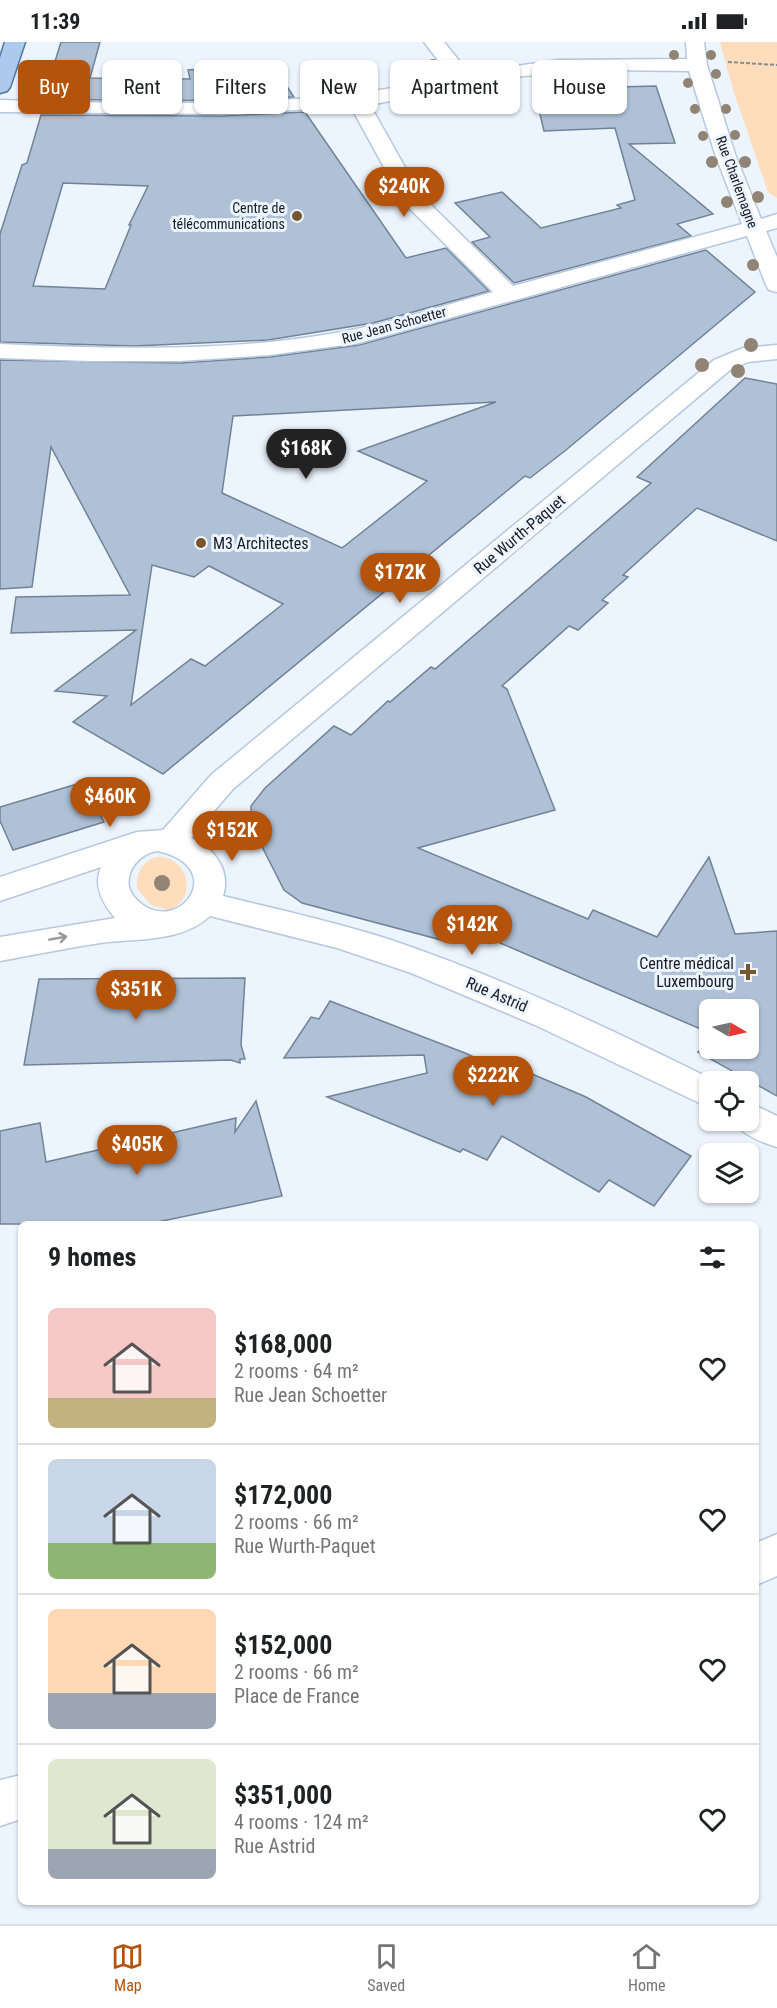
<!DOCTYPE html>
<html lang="en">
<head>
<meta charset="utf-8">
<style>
	body { margin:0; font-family:"Roboto Condensed",sans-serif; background:#f6f6f6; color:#202124; height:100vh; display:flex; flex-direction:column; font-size:22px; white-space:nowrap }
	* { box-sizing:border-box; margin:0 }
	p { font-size:20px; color:#757577 }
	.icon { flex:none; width:33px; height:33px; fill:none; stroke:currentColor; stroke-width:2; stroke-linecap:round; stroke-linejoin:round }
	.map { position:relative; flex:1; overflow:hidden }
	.panel { position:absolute; left:18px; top:1179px; width:741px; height:684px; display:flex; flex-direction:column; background:#fff; border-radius:9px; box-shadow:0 2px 4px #0004 }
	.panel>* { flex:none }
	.hud { position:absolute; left:18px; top:18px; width:741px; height:54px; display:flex; gap:12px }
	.needle { width:39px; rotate:99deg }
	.buttons { position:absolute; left:699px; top:957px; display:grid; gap:12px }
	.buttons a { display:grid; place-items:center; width:60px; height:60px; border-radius:9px; background:#fff; box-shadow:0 2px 4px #0004; font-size:30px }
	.price { position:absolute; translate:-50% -51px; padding:0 14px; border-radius:21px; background:#b45309; color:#fff; font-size:20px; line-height:39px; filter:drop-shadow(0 2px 3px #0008) }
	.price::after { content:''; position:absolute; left:50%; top:36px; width:18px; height:14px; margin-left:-9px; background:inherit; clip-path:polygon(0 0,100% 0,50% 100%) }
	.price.on { background:#222; color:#fff }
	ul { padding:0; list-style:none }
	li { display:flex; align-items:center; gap:18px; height:150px; padding:0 30px }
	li+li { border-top:2px solid #e0e0e0 }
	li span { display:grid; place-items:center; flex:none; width:168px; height:120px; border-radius:9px; color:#555 }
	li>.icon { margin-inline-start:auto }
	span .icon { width:72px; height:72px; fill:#fffc; stroke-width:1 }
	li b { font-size:26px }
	h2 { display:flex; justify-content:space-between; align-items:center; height:72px; padding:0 30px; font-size:26px }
	.pill { padding:0 21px; border-radius:9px; background:#fff; box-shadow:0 2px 4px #0004; font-size:21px; line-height:54px }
	.pill.on { background:#b45309; color:#fff }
	.status { display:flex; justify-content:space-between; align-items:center; height:42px; padding:0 30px; background:#fff; direction:ltr }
	.status svg { height:16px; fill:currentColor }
	.menu { display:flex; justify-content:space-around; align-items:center; height:84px; border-top:2px solid #e0e0e0; background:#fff; font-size:16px; color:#757577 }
	.menu a { display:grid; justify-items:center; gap:3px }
	.menu .on { color:#b45309 }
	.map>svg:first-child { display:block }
	.green { fill:#feddbc }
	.building { fill:#afc1d6; stroke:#728397; stroke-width:1.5; fill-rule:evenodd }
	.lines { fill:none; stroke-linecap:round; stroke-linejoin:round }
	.minor-casing { stroke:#b6c8de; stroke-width:3 }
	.primary-casing { stroke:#5376a0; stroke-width:3 }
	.path { stroke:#868d95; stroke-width:2; stroke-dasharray:4 2; stroke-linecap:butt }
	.minor { fill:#fff; fill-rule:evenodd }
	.primary { fill:#accaee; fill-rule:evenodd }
	.tree { fill:#918474 }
	.oneway { stroke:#96999c }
	.poi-dot { fill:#77552d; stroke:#ecf4fd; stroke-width:2 }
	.labels { text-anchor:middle; stroke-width:6; stroke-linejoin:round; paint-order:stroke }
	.far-street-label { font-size:14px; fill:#161c24; stroke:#ecf4fd }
	.far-poi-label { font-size:14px; fill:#161c24; stroke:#ecf4fd; text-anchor:end }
	.street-label { font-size:16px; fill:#161c24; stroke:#ecf4fd }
	.poi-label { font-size:16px; fill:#161c24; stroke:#ecf4fd; text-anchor:start }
</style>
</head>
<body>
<div class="status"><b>11:39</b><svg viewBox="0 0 49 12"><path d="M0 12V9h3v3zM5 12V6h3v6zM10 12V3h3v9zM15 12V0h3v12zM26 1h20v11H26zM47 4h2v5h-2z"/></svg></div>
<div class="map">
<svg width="777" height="1882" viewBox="0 0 777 1882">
	<rect width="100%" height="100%" fill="#ecf4fd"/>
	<g class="green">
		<path d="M720,0H777V156L768,150L733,48Z"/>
		<path d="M157,815C189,814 199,858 168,868L151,863L137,846C136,832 142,819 157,815Z"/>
	</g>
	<g class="building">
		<path d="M61,0H100L90,36L190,37L188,28L242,24L254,26L274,25L294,55L170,59L45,57L46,55H44Z"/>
		<path d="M656,44L675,101L629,102L713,172L677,182L691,194L514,241L472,200L490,195L455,161L502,150L541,186L621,166L617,163L635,158L615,86L544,89L534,47Z"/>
		<path d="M305,70L406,216L446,206L489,249L373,281L268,298L134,304L0,300V192L22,123L27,121L41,73L222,74ZM63,141L148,144L129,183H131L105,247L33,244Z"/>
		<path d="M706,208L755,250L566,408L530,436L525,434L163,732L73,680L107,654L55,649L136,588L11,591L16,555L130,553L51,405L32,545L0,547V318L180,321L270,315L359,303ZM496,360L358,409L427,439L342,506L222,451L233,374ZM152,523L194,535L209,524L283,562L205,624L191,617L131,663Z"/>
		<path d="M745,336L777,342V499L697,466L623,533L628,535L602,558L608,561L578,588L569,584L502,644L507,647L555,768L418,806L588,877L593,868L657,895L709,815L735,892L777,889V1054L698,1010L710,995V1006H748V968H710V991L458,883L449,900L302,861L284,848L251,783V764L265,746L334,684L351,693L388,659L390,660L431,625L435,627L651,441L637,435Z"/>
		<path d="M84,740L104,780L13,808L0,779V765Z"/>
		<path d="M245,936L241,1003L245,1017H240V1021L231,1018L24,1023L39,937Z"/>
		<path d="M330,959L465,1011L514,1033L518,1026L586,1055L691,1114L654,1164L609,1138L599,1150L502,1094L487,1118L463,1107L460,1110L327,1055L427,1031L424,1013L284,1016L311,975L319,977Z"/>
		<path d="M256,1059L282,1154L148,1182H0V1089L40,1081L46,1120L236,1076L235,1090Z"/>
	</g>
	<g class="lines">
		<g class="minor-casing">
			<g id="minor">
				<path d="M424,0H444L469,31L558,18L687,17L686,0H704L707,23L735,112L761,177L777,172V186L766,189L777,215V250L769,248L766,243L747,194L359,301L270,313L180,319H90L0,316V302C118,307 240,311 356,287C402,278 448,262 493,250L403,160L351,65L222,72L0,70V58C151,62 304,68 451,35ZM604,28L689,29L715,112L742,182L513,244L420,152L370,63L511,35Z"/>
				<path d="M777,303V317L748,320L730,328L233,747L191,796C215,806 231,829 223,854C280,868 336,880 391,898C503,936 611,987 717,1040H710V1066L535,983L411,931L337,906L210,874C181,901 136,896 100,901C67,906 33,913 0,919V895L115,876C102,861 93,844 101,825L0,859V835L137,790L163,788L211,733L714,318L743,306ZM158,809C228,825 182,890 143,863C137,859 131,852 129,845C126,827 141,811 158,809Z"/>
				<path d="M748,1060L777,1074V1105C763,1101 740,1092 733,1078H748Z"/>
				<path d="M777,1492V1534L756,1543V1501Z"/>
				<path d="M21,1733V1777L0,1784V1738Z"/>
			</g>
		</g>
		<g class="primary-casing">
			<path id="primary" d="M5,0H25L10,45L7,49L0,51V16Z"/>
		</g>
		<path class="path" d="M728,20L777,23"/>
		<use href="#minor" class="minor"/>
		<use href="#primary" class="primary"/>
	</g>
	<g class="tree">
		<circle cx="674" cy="13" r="5"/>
		<circle cx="711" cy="13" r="5"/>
		<circle cx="433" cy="22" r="5"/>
		<circle cx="716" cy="32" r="5"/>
		<circle cx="688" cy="41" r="5"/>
		<circle cx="695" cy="67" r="5"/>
		<circle cx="726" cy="67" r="5"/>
		<circle cx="735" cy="93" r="5"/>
		<circle cx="703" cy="94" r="5"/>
		<circle cx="712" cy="120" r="6"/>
		<circle cx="745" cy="120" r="6"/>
		<circle cx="758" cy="155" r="6"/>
		<circle cx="727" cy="160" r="6"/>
		<circle cx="753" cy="223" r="6"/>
		<circle cx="751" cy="303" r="7"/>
		<circle cx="702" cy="323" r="7"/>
		<circle cx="738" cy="329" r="7"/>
		<circle cx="162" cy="841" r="8"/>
	</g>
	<defs><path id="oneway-shaft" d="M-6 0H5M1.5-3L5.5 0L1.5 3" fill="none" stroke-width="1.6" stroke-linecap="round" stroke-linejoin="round" transform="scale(1.5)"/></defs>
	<use class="oneway" href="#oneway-shaft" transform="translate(58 896) rotate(-10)"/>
	<g class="poi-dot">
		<circle cx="297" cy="174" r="6"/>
		<circle cx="201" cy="501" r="6"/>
		<path d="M745 921h6v6h6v6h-6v6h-6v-6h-6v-6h6z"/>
	</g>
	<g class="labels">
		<g class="far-street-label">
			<text transform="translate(737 140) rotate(70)" y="5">Rue Charlemagne</text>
			<text transform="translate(394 283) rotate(-15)" y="5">Rue Jean Schoetter</text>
		</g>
		<g class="far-poi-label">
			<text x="285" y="171">Centre de<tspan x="285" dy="16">télécommunications</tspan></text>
		</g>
		<g class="street-label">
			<text transform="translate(519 492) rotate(-40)" y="6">Rue Wurth-Paquet</text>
			<text transform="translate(497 952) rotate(23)" y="6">Rue Astrid</text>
		</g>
		<g class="poi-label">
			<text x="213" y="507">M3 Architectes</text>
			<text x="734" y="927" text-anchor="end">Centre médical<tspan x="734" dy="18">Luxembourg</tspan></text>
		</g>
	</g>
</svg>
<div class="buttons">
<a><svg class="needle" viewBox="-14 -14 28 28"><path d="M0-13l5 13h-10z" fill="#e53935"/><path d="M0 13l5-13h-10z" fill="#757577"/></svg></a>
<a><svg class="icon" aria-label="locate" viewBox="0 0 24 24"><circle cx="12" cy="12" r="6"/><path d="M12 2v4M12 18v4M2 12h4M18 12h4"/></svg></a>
<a><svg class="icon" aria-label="layers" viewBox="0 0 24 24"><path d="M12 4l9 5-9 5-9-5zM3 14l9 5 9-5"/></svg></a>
</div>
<b class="price" style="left:404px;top:176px">$240K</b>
<b class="price on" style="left:306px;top:438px">$168K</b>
<b class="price" style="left:400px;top:562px">$172K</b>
<b class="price" style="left:110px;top:786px">$460K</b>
<b class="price" style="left:232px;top:820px">$152K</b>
<b class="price" style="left:472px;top:914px">$142K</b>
<b class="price" style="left:136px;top:979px">$351K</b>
<b class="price" style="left:493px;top:1065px">$222K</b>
<b class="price" style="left:137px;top:1134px">$405K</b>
<div class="hud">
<a class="pill on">Buy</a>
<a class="pill">Rent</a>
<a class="pill">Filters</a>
<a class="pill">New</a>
<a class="pill">Apartment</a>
<a class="pill">House</a>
</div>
<section class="panel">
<h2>9 homes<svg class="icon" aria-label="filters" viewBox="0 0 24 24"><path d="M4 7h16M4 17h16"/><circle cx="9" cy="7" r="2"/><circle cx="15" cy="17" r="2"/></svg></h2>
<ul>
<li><span style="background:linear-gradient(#f6c9c9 75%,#c2b280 0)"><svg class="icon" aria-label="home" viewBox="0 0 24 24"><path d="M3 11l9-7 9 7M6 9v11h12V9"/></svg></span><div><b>$168,000</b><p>2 rooms · 64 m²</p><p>Rue Jean Schoetter</p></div><svg class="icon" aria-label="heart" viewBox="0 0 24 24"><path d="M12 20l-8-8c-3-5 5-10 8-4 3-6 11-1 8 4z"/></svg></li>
<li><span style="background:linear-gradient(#c9d6e8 70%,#8fb573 0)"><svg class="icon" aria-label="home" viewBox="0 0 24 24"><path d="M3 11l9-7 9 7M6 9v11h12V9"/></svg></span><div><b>$172,000</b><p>2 rooms · 66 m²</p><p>Rue Wurth-Paquet</p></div><svg class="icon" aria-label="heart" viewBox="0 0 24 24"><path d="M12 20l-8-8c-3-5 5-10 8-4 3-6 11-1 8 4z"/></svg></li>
<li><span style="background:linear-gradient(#ffd9b3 70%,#9aa5b1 0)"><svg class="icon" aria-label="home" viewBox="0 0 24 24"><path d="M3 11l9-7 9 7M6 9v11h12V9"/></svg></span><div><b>$152,000</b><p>2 rooms · 66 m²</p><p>Place de France</p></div><svg class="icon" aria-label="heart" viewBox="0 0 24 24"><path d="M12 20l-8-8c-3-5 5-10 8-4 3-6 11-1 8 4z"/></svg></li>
<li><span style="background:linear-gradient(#dfe7d0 75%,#9aa5b1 0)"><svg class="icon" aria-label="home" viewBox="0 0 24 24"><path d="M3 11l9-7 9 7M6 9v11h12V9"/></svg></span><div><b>$351,000</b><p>4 rooms · 124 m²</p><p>Rue Astrid</p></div><svg class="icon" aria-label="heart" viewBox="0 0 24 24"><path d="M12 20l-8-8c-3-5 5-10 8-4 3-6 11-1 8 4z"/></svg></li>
</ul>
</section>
</div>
<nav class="menu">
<a class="on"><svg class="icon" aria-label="map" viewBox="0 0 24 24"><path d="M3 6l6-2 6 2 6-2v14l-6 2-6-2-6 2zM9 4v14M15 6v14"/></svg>Map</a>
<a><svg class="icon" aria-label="saved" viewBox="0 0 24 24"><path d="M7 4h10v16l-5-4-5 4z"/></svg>Saved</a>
<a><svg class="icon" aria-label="home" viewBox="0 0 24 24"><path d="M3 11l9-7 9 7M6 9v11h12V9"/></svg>Home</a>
</nav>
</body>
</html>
